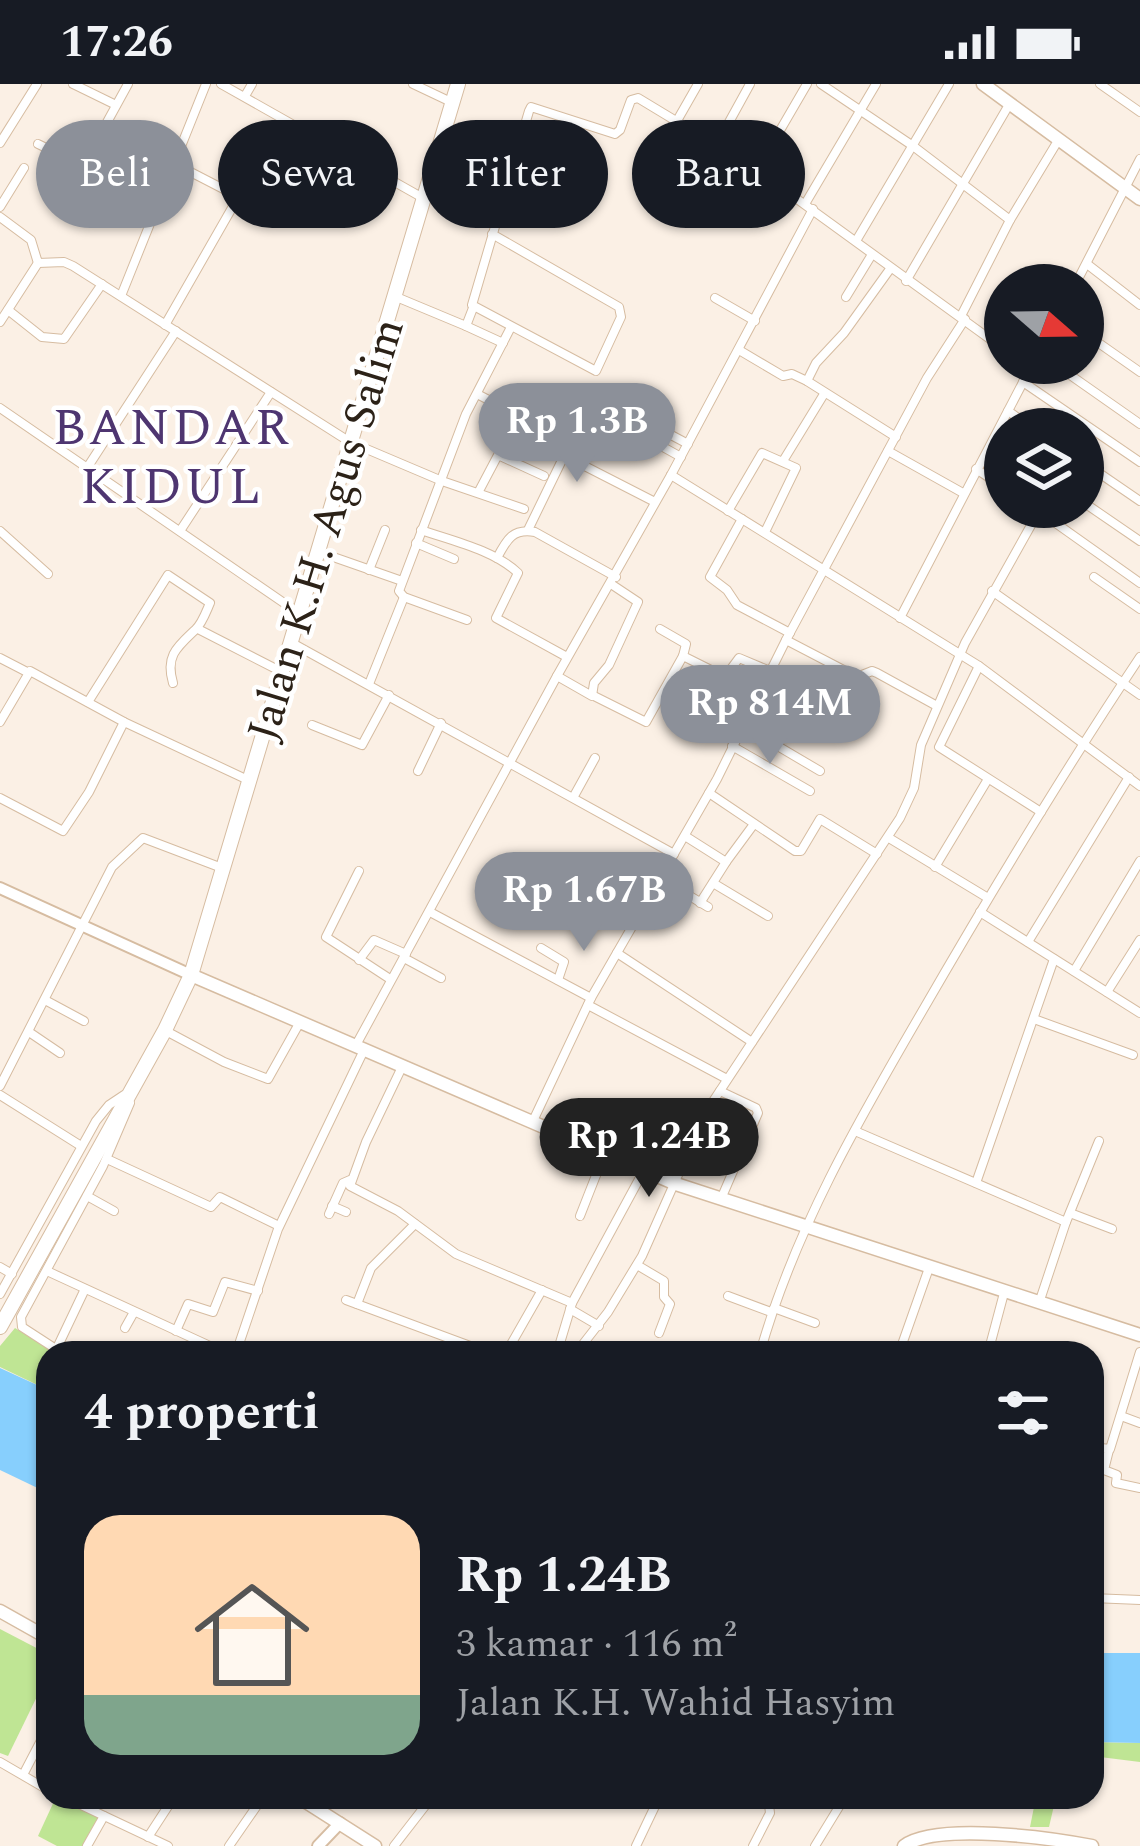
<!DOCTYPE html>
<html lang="id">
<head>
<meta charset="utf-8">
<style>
	body { margin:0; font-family:Spectral,serif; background:#242831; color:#f1f3f6; height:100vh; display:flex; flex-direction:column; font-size:45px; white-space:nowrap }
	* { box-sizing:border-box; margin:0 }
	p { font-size:39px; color:#9ea1a6 }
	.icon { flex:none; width:66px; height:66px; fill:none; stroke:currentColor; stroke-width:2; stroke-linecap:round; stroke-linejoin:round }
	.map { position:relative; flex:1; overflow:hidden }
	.panel { position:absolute; left:36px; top:1257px; width:1068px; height:468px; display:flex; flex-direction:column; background:#171b24; border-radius:36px; box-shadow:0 3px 9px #0004 }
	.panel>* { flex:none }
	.banner { position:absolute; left:36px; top:36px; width:1068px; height:108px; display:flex; gap:24px }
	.needle { width:78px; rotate:110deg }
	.controls { position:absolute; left:984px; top:180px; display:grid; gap:24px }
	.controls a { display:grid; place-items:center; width:120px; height:120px; border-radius:50%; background:#171b24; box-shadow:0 3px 9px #0004; font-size:60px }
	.price { position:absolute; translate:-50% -102px; padding:0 27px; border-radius:42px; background:#8c9099; color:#fff; font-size:39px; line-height:78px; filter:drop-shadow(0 3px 6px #0008) }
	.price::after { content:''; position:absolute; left:50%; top:72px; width:36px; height:27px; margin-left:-18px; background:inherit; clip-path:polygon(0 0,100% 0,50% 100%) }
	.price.selected { background:#222; color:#fff }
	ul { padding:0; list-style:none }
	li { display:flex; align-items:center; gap:36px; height:300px; padding:0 48px }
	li+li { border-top:3px solid #363941 }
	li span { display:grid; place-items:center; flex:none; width:336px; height:240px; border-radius:36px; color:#555 }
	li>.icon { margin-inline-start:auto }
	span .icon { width:144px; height:144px; fill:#fffc; stroke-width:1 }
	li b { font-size:51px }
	h2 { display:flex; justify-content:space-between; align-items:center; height:144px; padding:0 48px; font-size:51px }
	.pill { padding:0 42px; border-radius:54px; background:#171b24; box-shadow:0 3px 9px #0004; font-size:42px; line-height:108px }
	.pill.selected { background:#8c9099; color:#fff }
	.status { display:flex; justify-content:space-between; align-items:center; height:84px; padding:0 60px; background:#171b24; direction:ltr }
	.status svg { height:33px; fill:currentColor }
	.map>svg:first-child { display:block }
	.green { fill:#bfe594 }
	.water { fill:#87cffd }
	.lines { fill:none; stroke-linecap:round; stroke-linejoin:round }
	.minor-casing { stroke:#d6bca1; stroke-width:10 }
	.tertiary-casing { stroke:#d6bca1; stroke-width:14 }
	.secondary-casing { stroke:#d6bca1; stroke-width:15 }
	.trunk-casing { stroke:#d6bca1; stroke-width:16 }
	.minor { stroke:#fff; stroke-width:8 }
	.tertiary { stroke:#fff; stroke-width:10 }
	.secondary { stroke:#fff; stroke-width:12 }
	.trunk { stroke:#fff; stroke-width:14 }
	.labels { text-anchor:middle; stroke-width:9; stroke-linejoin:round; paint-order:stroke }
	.street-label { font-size:45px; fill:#2c2218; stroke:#fff }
	.quarter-label { font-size:51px; letter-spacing:3px; fill:#4e3570; stroke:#fff }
</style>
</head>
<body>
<div class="status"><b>17:26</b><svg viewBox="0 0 49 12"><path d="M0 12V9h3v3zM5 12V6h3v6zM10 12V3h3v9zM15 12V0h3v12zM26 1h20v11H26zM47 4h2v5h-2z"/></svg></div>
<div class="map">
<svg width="1140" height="1762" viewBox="0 0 1140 1762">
	<rect width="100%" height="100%" fill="#fbf0e5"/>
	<g class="green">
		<path d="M15,1244L55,1269H48V1306L0,1283V1262Z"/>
		<path d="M0,1545L48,1570V1590L8,1672L0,1669Z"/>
		<path d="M1092,1658L1140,1659V1678L1092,1672Z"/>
		<path d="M56,1713L103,1733L86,1762H57L38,1752Z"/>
		<path d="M1036,1713H1056L1049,1743H1030Z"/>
	</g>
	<g class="water">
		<path d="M0,1284L48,1306V1409L0,1386Z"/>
		<path d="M1092,1569H1140V1659L1092,1658Z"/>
	</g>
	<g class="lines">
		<g class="minor-casing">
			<g id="minor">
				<path d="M73,0L116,21"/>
				<path d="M128,0L100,51L171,91"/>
				<path d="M221,0L423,114"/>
				<path d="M413,0L451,18"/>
				<path d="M821,0L913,62L1010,136"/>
				<path d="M1100,0L1140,28"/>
				<path d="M245,12L252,0"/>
				<path d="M678,35L698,0"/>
				<path d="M0,59L37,0"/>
				<path d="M38,60L67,74L82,50L100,51"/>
				<path d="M717,60L750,0"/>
				<path d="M175,80L239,113"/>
				<path d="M757,86L807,0"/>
				<path d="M291,100L316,53"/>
				<path d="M805,120L876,0"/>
				<path d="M0,123L24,84"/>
				<path d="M0,133L31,156L38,179L64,178L73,182L350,358L442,397L524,425"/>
				<path d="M492,150L619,223L621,233L596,287L472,221L529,27L531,23L615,50L620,46L631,16L638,14L757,86L1005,266"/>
				<path d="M856,157L949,0"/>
				<path d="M1087,180L1140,221"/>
				<path d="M906,197L1010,19"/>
				<path d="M1075,201L1140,75"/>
				<path d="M121,212L206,0"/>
				<path d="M394,212L466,242L473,224"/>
				<path d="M846,213L871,172"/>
				<path d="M715,214L755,237"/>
				<path d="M8,226L42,253L64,255L102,200"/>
				<path d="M961,232L1010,136L1059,55"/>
				<path d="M0,238L38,179"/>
				<path d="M165,241L256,82L330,121L342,111L359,77"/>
				<path d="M466,242L503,259"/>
				<path d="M1083,248L1140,288"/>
				<path d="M739,266L783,292L792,290L807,297L896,353"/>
				<path d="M1053,279L1140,340"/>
				<path d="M807,297L816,279L844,249L890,185"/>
				<path d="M1023,298L1140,378"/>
				<path d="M479,311L562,354L560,373"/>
				<path d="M0,324L300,530"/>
				<path d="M1008,327L1034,345"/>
				<path d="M628,328L688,360"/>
				<path d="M577,350L569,374L655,418"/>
				<path d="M645,353L681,373"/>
				<path d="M888,367L963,409"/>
				<path d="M783,377L824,310"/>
				<path d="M1083,378L1140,417"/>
				<path d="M87,384L176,247"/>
				<path d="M976,385L1005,404"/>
				<path d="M671,391L979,582L1140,702"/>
				<path d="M479,407L498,371L544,392"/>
				<path d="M1083,418L1140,457"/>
				<path d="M1033,423L1140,499"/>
				<path d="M728,427L762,369L796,384L765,448"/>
				<path d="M742,435L710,493L727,506L737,521L790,549"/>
				<path d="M421,446C453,457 494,466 518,489L496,534L567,573"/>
				<path d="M528,446L563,374"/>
				<path d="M0,447L48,490"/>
				<path d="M180,447L271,308"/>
				<path d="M416,459L454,475"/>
				<path d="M319,468L402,497"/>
				<path d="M497,474C507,455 513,444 535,448L616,493"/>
				<path d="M369,486L385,446"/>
				<path d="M1094,493L1140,525"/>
				<path d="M992,507L1140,611"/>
				<path d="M900,534L1033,279"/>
				<path d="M467,536L404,513L399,507L466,330L511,243"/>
				<path d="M198,545L282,588"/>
				<path d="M660,545L686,560L683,572L725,593L739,574L770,587"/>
				<path d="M786,556L857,593L872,587L877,589L937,622"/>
				<path d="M292,559L674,770"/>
				<path d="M0,574L27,588"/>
				<path d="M979,582L939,663L1041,728"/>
				<path d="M557,592L592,612L594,599L609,581L638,518L611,500"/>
				<path d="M369,600L404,513"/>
				<path d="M592,611L646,638L683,572"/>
				<path d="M88,618L168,491L210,519C206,528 202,540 195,546C177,563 165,572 173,599"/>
				<path d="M0,638L30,587L124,638L248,696"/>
				<path d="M312,641L362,661L389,611"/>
				<path d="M742,641L820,687"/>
				<path d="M732,662L810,707"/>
				<path d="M418,687L441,639"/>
				<path d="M709,709L795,767H801L820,735L877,770"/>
				<path d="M574,712L595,674"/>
				<path d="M0,714L63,747L89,708L124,638"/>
				<path d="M685,752L726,778L754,740"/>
				<path d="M889,754L988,814"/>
				<path d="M935,783L988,695"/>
				<path d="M359,787L326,853L390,895"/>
				<path d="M660,794L708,823"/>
				<path d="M615,795L649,814"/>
				<path d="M713,799L768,832"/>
				<path d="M700,819L726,778"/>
				<path d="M430,828L591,914"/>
				<path d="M980,828L1140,929"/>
				<path d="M1028,858L1129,693"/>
				<path d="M541,864L564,878L558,896"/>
				<path d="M617,869L752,958"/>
				<path d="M404,874L441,894"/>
				<path d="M359,876L374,856L406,870"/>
				<path d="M1074,887L1140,777"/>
				<path d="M1107,908L1140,856"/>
				<path d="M45,916L84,937"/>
				<path d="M588,921L727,995"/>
				<path d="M1034,935L1133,971"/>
				<path d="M166,947L224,978L268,995L300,938"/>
				<path d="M29,948L60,969"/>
				<path d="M356,961L557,592L671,391L813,125"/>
				<path d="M402,983L366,1058L350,1102L398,1127L456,1170L572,1219"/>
				<path d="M0,1002L112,783L143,754L222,784"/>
				<path d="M720,1007L756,1024L758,1029L721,1115"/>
				<path d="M0,1011L81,1062"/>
				<path d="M532,1039L591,914L717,695L786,556L927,294L965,235"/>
				<path d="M855,1047L1066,1138"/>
				<path d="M107,1075L211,1123L220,1113L279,1142"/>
				<path d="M976,1099L1054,875"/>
				<path d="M87,1112L114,1127"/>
				<path d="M332,1122L346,1128"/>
				<path d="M1070,1129L1112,1145"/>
				<path d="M329,1130L343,1099L350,1096"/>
				<path d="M580,1132L604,1071"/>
				<path d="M637,1181L664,1197V1213L670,1220L659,1249"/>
				<path d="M0,1183L12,1190"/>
				<path d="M47,1187L225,1269"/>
				<path d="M0,1210L96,1037L109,1021L124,1011"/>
				<path d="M728,1212L771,1228"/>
				<path d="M346,1216L489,1269"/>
				<path d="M1039,1219L1066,1138L1099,1057"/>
				<path d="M357,1220L371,1184L415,1140"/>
				<path d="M774,1224L815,1239"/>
				<path d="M570,1225L599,1242"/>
				<path d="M125,1244L134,1228"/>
				<path d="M176,1247L188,1220L213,1228L225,1198L258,1207"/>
				<path d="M56,1266L85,1205"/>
				<path d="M62,1269L22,1243L21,1233L103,1082L130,1019"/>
				<path d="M236,1269L278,1145L364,966"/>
				<path d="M506,1269L542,1206"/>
				<path d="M557,1269L572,1219L643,1088"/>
				<path d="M576,1269L608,1228L642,1172L706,1028L900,734L914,704L921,661L965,559L1039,427"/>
				<path d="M760,1269C794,1148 857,1039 920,931C990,810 1062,690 1140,573"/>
				<path d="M899,1269L929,1184"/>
				<path d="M988,1269L1004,1209"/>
				<path d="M1121,1332L1140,1339"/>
				<path d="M1092,1363L1110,1365L1140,1268"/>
				<path d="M1109,1366L1104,1386L1117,1391L1116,1399L1140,1404"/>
				<path d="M1092,1514L1140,1516"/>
				<path d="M0,1678L48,1706"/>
				<path d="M24,1689L48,1643"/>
				<path d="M64,1713L168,1762"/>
				<path d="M637,1713L656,1720H675"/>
				<path d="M148,1753L174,1713"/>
				<path d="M87,1762L104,1732"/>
				<path d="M229,1762L263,1713"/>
				<path d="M394,1762L432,1713"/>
				<path d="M636,1762L656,1720"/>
				<path d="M753,1762L770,1729L768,1713"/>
				<path d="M815,1762L845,1713"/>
			</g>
		</g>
		<g class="tertiary-casing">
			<g id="tertiary">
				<path d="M0,804L191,891"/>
				<path d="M318,1762L340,1739"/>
			</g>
		</g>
		<g class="secondary-casing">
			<g id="secondary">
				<path d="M983,0L1140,115"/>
				<path d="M191,891L676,1100L1140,1251"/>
				<path d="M0,1527L48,1554"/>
				<path d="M298,1713L375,1762"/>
				<path d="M904,1762C937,1738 1051,1754 1092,1762"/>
			</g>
		</g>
		<g class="trunk-casing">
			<path id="trunk" d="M0,1243L165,946L191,891L458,0"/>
		</g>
		<use href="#minor" class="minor"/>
		<use href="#tertiary" class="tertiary"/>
		<use href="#secondary" class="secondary"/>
		<use href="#trunk" class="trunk"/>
	</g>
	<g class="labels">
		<g class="street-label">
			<text transform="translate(324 445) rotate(-73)" y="16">Jalan K.H. Agus Salim</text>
		</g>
		<g class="quarter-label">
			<text x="172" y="360">BANDAR<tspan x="172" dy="59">KIDUL</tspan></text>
		</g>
	</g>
</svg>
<div class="controls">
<a><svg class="needle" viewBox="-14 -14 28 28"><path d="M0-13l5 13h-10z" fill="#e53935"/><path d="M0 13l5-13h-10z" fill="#9ea1a6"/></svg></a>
<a><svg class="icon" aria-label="layers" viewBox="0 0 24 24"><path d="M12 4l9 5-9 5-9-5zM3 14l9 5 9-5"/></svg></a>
</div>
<b class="price" style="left:577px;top:401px">Rp 1.3B</b>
<b class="price" style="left:770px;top:683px">Rp 814M</b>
<b class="price" style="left:584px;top:870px">Rp 1.67B</b>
<b class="price selected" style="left:649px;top:1116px">Rp 1.24B</b>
<div class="banner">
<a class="pill selected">Beli</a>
<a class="pill">Sewa</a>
<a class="pill">Filter</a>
<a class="pill">Baru</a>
</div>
<section class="panel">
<h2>4 properti<svg class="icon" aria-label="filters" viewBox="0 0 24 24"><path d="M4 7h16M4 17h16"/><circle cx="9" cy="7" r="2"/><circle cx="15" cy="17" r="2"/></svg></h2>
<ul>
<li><span style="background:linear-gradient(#ffd9b3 75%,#7fa58c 0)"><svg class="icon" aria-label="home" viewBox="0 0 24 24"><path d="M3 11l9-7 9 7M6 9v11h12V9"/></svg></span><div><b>Rp 1.24B</b><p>3 kamar · 116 m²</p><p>Jalan K.H. Wahid Hasyim</p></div></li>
</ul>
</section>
</div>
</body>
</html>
